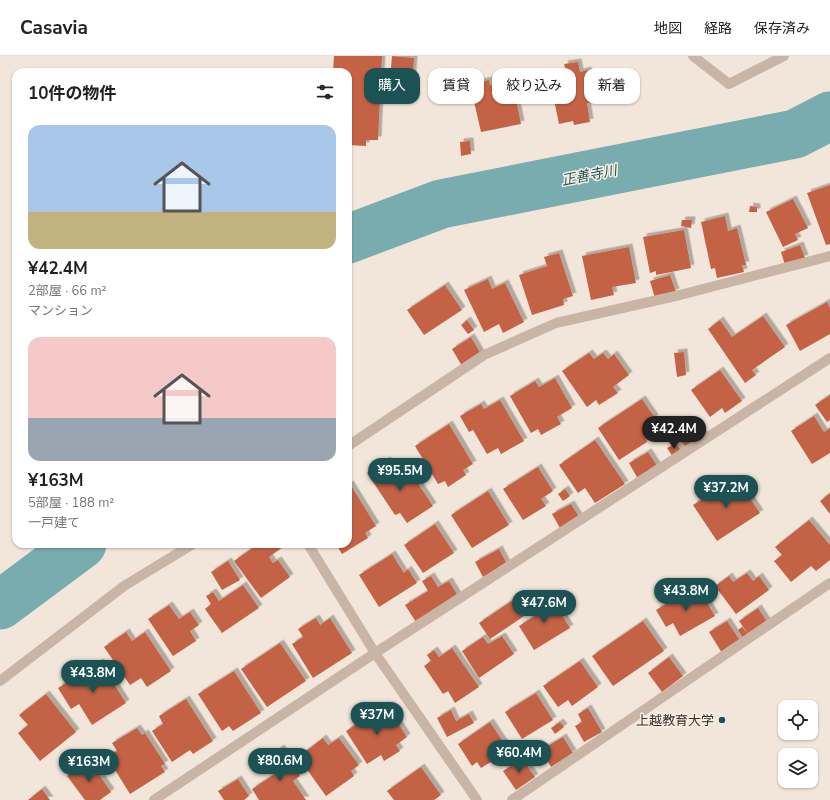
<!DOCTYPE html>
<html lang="ja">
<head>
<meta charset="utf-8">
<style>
	body { margin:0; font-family:"Nunito Sans","Noto Sans JP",sans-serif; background:#f2f2f2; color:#222; height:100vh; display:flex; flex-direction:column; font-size:15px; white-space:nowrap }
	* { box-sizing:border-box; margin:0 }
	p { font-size:13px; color:#767676 }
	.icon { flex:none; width:22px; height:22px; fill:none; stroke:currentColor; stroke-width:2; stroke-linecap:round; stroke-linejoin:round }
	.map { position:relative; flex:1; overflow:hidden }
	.sheet { position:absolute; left:12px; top:12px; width:340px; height:480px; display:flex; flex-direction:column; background:#fff; border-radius:12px; box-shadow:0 1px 3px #0004 }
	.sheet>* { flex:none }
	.hud { position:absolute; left:364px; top:12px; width:380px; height:36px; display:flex; gap:8px }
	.tools { position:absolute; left:778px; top:644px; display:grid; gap:8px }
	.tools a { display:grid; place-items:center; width:40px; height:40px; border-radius:8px; background:#fff; box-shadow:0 1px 3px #0004; font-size:20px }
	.price { position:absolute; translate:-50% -34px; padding:0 9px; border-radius:14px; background:#1d5255; color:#fff; font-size:13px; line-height:26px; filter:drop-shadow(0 1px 2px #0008) }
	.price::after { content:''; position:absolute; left:50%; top:24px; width:12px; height:9px; margin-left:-6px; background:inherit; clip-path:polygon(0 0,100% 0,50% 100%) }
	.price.on { background:#222; color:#fff }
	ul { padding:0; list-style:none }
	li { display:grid; align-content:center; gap:8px; height:212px; padding:0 16px }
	li span { display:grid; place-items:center; height:124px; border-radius:12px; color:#555 }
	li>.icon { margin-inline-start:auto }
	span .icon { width:72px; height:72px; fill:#fffc; stroke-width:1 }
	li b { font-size:17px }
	h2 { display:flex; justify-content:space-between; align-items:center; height:48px; padding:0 16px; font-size:17px }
	.chip { padding:0 14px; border-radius:12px; background:#fff; box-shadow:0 1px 3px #0004; font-size:14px; line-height:36px }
	.chip.on { background:#1d5255; color:#fff }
	header { display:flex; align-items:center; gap:24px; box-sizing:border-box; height:56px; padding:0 20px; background:#fff; border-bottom:1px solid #e0e0e0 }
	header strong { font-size:19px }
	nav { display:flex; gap:22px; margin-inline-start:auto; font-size:14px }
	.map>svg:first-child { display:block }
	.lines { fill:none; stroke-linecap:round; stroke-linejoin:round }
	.river { stroke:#79acae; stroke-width:49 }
	.building { fill:#c46244; filter:url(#shadow) }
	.minor { stroke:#c9b5a6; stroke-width:10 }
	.poi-dot { fill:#1d5255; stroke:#f9f0e5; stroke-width:1.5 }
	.labels { text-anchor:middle; stroke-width:3; stroke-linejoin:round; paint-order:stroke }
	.poi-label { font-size:13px; fill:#352b27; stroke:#f9f0e5; text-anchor:end }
	.water-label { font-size:14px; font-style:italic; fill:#1d5255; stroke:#f9f0e5 }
</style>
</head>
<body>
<header>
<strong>Casavia</strong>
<nav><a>地図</a><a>経路</a><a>保存済み</a></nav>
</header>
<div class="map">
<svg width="830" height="744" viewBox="0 0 830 744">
	<defs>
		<filter id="shadow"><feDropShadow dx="3.5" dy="-3.5" stdDeviation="0" flood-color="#0004"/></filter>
	</defs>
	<rect width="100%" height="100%" fill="#f1e6d9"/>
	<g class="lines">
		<g class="river">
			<path d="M348,183L441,148L795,78L830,60"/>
			<path d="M0,549L82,488"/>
		</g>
	</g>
	<g class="building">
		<path d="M334,0H382L378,84H366V90L348,89V16H333Z"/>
		<path d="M392,0L414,2L412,37L389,36Z"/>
		<path d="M578,6L580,16L588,14L594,46L587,47L590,66L574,69L573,65L559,68L549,19L566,15L564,8Z"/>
		<path d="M489,24L490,29L512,24L521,68L481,76L470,28Z"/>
		<path d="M470,85L471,98L461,100L460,86Z"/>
		<path d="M830,129V188L826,189L807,137Z"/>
		<path d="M793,143L808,172L795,178L798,184L783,191L766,156Z"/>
		<path d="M750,150L757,151V156H749Z"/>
		<path d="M725,160L728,175L737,172L746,209H742L744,216L717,222L715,212L711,213L701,166Z"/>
		<path d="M682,164H692L691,172L681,170Z"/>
		<path d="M684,174L691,212L656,219V215L650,217L643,181Z"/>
		<path d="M800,189L805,202L785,209L781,196Z"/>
		<path d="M629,191L636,227L612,231L614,239L591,244L582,200Z"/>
		<path d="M559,197L573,240L563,243L564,249L532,259L519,219L547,210L544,201Z"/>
		<path d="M670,219L676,236L655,242L650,225Z"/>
		<path d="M488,223L492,233L505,227L524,266L503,277L499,268L484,276L464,234Z"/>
		<path d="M445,229L462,254L424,279L407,254Z"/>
		<path d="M827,246L830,252V278L800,295L786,269Z"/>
		<path d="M763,260L785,291L752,314L756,319L745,327L708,273L720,264L732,281Z"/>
		<path d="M467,264L474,274L468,278L461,269Z"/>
		<path d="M471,281L481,298L462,310L452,293Z"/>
		<path d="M684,296L686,319L677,321L674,297Z"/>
		<path d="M589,297L594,303L603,297L608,303L614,298L629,319L613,331L618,337L599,349L596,344L587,351L562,315Z"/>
		<path d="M720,314L742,345L725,357L722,352L710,361L691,334Z"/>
		<path d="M555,322L572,352L557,361L561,368L541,379L538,373L531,377L510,340L535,325L539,331Z"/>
		<path d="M830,339V364L827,366L815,349Z"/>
		<path d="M642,343L655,362L646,368L651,377L645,381L647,386L619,404L598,372Z"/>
		<path d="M500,344L524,385L501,398L498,392L487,398L473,374L469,376L460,360L481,348L484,353Z"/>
		<path d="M814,360L824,376L830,372V397L812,408L791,375Z"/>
		<path d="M675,364L680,372L673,376L668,368Z"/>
		<path d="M695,366L704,380L686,392L676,379Z"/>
		<path d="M449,368L473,408L463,414L466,419L448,431L445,425L438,428L415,390Z"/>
		<path d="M595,384L625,428L595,447L585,432L578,437L559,409Z"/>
		<path d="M676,387L682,396L673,401L667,392Z"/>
		<path d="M648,396L658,411L638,423L629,407Z"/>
		<path d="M387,404L400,424L411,417L433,450L407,467L400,457L395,459L367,417Z"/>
		<path d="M538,411L553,435L541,443L546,450L523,464L503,433Z"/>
		<path d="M736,422L760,457L717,485L693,449Z"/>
		<path d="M350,428L376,470L365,477L368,482L342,498L336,488H348V429Z"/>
		<path d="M565,433L570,440L563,445L558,438Z"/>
		<path d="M488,435L509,469L472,492L451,459Z"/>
		<path d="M830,437V458L820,445Z"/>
		<path d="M571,448L579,461L560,472L552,458Z"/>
		<path d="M809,464L830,489V504L816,515L811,510L791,526L774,505L782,499L775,491Z"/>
		<path d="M435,468L454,497L423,517L404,489Z"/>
		<path d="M258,488H281L283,491L269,501L273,507L278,504L290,521L261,542L234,505Z"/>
		<path d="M499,493L507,508L483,521L475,506Z"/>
		<path d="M392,498L404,517L408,513L417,527L379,551L359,519Z"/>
		<path d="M228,505L240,524L222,534L211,516Z"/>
		<path d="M747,517L753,525L759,520L769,534L736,558L715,530L729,520L733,526Z"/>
		<path d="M431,520L438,531L449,525L458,540L416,566L405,549L428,535L422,525Z"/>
		<path d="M243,529L259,552L222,577L205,553L211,548L206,540L213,536L219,545Z"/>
		<path d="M697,530L715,560L680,580L673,567L666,571L656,554Z"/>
		<path d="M549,539L570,572L534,594L519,570L538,558L533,549Z"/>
		<path d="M519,540L530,556L490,583L479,567Z"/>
		<path d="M169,549L179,563L190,556L199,569L190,575L196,585L173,600L148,563Z"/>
		<path d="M758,552L768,567L749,579L739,565Z"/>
		<path d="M316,562L320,569L330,562L352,597L313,622L292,588L303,581L298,573Z"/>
		<path d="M643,565L664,595L613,630L592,600Z"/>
		<path d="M727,565L741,586L722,597L709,576Z"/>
		<path d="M742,571L748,578L743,582L738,574Z"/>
		<path d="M126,576L132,585L145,576L171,615L147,631L141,622L130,629L104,591Z"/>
		<path d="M502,580L514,598L479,622L462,595L483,581L488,588Z"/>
		<path d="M280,587L306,625L267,651L241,613Z"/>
		<path d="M452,592L479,631L455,647L448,635L443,638L424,610L431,605L427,599L434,594L439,601Z"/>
		<path d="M669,601L683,620L662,636L648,617Z"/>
		<path d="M580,605L598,631L572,650L568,644L558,651L543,630Z"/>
		<path d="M100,606L126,647L92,669L79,648L71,653L58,632Z"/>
		<path d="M234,615L261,657L233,675L229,670L222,675L198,638Z"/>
		<path d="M536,637L553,664L522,683L505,656Z"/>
		<path d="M46,638L76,676L40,705L18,677L28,669L19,659Z"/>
		<path d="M186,643L213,685L193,698L190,694L172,706L152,675L163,668L159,660Z"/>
		<path d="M386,649L407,681L396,689L400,695L384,705L381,699L367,708L346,675Z"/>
		<path d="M588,652L602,676L584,686L575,670L582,666L578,658Z"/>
		<path d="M451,654L456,665L469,658L474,667L447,681L437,662Z"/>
		<path d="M490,666L506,690L496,697L499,701L481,712L477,706L472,710L458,688Z"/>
		<path d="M560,666L564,671L555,678L551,672Z"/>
		<path d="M137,672L142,679L145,677L165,708L161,710L165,716L130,738L107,701L117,695L112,687Z"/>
		<path d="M563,681L573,697L551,711L541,694Z"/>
		<path d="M323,682L328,689L339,682L359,709L351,715L354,720L326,740L298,701Z"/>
		<path d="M281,692L300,720L293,725L306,744H259L252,733L281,714L271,699Z"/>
		<path d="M522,703L535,721L516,734L503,715Z"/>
		<path d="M89,704L111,736L100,744H85L67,720Z"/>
		<path d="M421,711L441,739L434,744H394L387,735Z"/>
		<path d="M238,723L249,740L244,744H224L218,735Z"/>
		<path d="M42,733L50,744H28Z"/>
	</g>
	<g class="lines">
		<g class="minor">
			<path d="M693,0L729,28L784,0"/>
			<path d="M348,390L484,299L556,267L680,239L830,200"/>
			<path d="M308,488L375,597L477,744"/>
			<path d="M0,625L124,530L193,488"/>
			<path d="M154,744L375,597L830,302"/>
			<path d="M512,744L830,527"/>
		</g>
	</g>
	<circle class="poi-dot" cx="722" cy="664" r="4"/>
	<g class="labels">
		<g class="poi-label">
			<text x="714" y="669">上越教育大学</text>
		</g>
		<g class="water-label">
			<text transform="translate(589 119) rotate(-11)" y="5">正善寺川</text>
		</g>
	</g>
</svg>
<div class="tools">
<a><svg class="icon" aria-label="locate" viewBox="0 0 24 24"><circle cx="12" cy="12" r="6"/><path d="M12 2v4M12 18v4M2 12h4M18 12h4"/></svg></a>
<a><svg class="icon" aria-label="layers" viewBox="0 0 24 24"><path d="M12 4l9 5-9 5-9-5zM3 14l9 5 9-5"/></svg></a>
</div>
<b class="price on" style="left:674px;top:394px">¥42.4M</b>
<b class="price" style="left:400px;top:436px">¥95.5M</b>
<b class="price" style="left:726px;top:453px">¥37.2M</b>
<b class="price" style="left:686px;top:556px">¥43.8M</b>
<b class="price" style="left:544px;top:568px">¥47.6M</b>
<b class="price" style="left:93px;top:638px">¥43.8M</b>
<b class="price" style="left:377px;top:680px">¥37M</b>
<b class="price" style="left:519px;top:718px">¥60.4M</b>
<b class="price" style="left:280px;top:726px">¥80.6M</b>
<b class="price" style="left:89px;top:727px">¥163M</b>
<div class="hud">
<a class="chip on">購入</a>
<a class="chip">賃貸</a>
<a class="chip">絞り込み</a>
<a class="chip">新着</a>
</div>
<section class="sheet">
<h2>10件の物件<svg class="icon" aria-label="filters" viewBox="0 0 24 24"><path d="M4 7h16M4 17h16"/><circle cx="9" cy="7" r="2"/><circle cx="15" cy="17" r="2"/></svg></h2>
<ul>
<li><span style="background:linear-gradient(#a9c7e8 70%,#c2b280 0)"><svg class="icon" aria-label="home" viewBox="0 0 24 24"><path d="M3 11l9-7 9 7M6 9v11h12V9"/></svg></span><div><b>¥42.4M</b><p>2部屋 · 66 m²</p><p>マンション</p></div></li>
<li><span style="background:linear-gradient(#f6c9c9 65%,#9aa5b1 0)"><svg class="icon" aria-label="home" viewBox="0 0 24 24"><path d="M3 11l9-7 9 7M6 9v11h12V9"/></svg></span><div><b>¥163M</b><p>5部屋 · 188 m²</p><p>一戸建て</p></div></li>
</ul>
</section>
</div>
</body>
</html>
